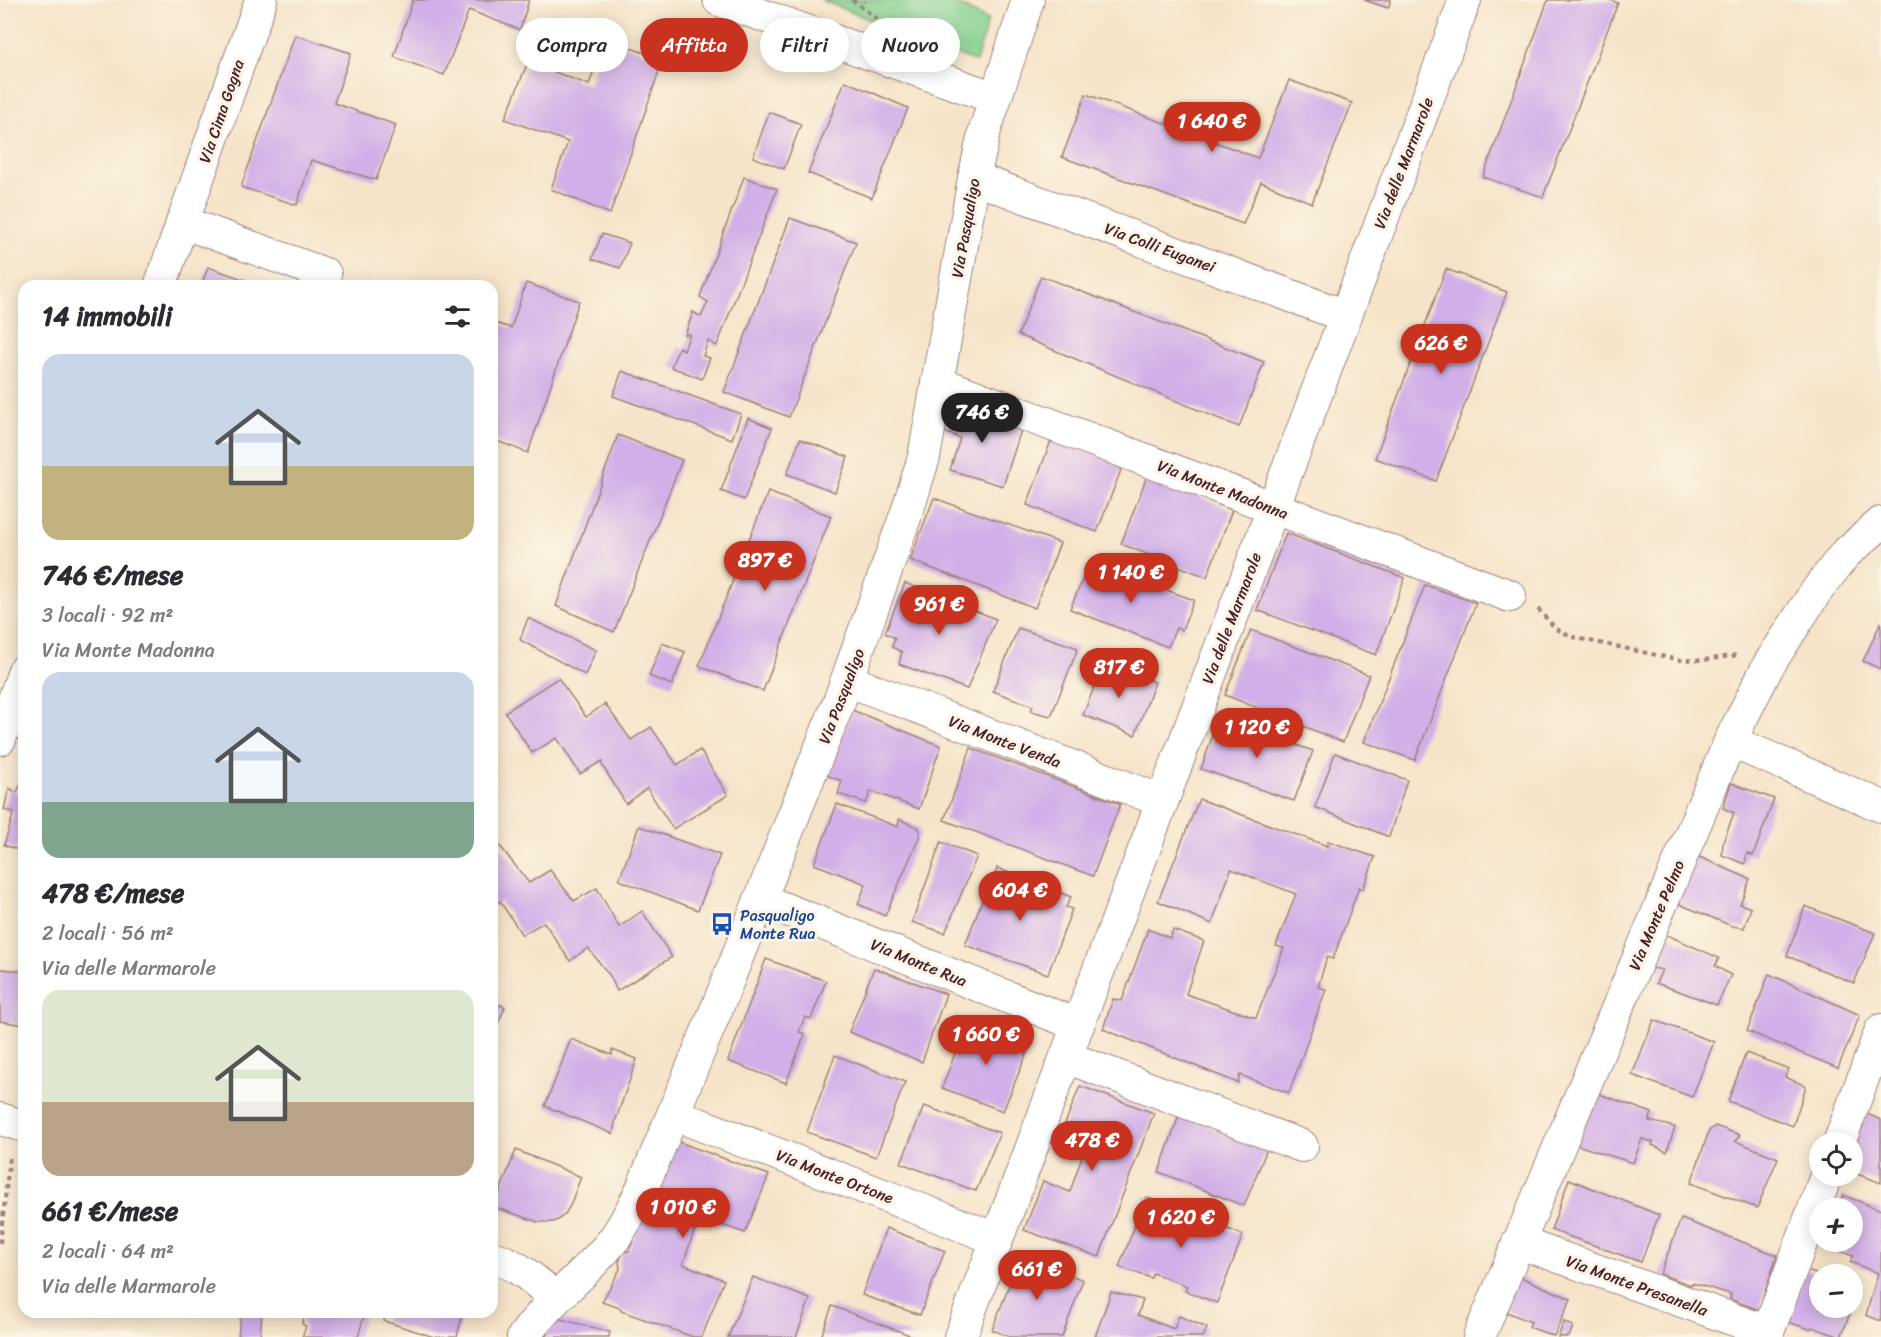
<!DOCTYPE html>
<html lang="it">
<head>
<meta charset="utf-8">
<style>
	body { margin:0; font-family:Sriracha,sans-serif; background:#f2f2f3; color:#2b2b33; height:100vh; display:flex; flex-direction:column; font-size:22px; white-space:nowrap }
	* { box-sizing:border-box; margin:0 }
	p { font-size:20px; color:#7c7c81 }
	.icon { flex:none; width:33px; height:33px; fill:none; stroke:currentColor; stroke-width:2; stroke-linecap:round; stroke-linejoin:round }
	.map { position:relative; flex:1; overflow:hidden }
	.side { position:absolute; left:18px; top:280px; width:480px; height:1038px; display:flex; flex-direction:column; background:#fff; border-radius:18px; box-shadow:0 3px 15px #0003 }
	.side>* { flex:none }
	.hud { position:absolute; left:516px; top:18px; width:570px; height:54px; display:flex; gap:12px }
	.tools { position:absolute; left:1809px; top:1132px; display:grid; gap:12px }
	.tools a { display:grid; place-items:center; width:54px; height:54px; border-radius:50%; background:#fff; box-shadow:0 3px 15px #0003; font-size:30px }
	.price { position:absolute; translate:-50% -51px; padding:0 14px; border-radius:21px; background:#c8321e; color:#fff; font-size:20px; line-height:39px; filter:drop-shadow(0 2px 3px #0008) }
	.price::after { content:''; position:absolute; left:50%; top:36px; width:18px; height:14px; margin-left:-9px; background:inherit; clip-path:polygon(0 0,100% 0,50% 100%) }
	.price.active { background:#222; color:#fff }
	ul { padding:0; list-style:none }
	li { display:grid; align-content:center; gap:12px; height:318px; padding:0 24px }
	li span { display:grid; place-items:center; height:186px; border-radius:18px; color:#555 }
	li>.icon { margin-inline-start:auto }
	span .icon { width:108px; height:108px; fill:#fffc; stroke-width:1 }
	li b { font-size:26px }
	h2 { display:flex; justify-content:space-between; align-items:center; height:72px; padding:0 24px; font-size:26px }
	.pill { padding:0 21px; border-radius:27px; background:#fff; box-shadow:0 3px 15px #0003; font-size:21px; line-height:54px }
	.pill.active { background:#c8321e; color:#fff }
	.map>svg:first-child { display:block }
	.green { fill:#81d090; stroke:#66785e; stroke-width:1.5 }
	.building { fill:#d1afe8 }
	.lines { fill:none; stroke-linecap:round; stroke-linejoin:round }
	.minor-casing { stroke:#a0827a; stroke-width:34 }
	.path { stroke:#a0827a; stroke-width:4; stroke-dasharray:4.5 4.5; stroke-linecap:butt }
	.minor { stroke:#fff; stroke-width:32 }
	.labels { text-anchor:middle; stroke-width:6; stroke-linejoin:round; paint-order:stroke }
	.street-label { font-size:16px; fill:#4a1f2b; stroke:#fcf5e5 }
	.transit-label { font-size:16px; fill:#164399; stroke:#fcf5e5; text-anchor:start }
</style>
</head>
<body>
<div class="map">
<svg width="1881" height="1337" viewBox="0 0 1881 1337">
	<rect width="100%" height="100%" fill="#fcf5e5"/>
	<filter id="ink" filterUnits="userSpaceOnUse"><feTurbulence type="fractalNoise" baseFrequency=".0167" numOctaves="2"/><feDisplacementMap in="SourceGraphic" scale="12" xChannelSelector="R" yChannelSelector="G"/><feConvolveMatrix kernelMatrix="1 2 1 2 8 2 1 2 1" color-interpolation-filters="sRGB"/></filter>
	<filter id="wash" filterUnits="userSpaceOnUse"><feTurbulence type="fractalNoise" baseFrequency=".008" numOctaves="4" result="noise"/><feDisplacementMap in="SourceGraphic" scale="24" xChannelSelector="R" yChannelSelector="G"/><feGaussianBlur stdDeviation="1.35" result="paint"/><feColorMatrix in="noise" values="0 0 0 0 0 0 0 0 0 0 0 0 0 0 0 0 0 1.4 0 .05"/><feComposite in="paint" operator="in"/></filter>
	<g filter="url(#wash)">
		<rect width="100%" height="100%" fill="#f5e4c9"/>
		<path class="green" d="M821,0H949L988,20L976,62Z"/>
		<g id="blocks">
			<g class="building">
				<path d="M413,0H529L520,30L469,10L444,75L394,57Z"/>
				<path d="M1364,0H1391L1388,8Z"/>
				<path d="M1548,0H1611L1618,3L1543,197L1483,177Z"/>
				<path d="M295,35L351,53L334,103L396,125L376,180L311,160L297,205L241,187Z"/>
				<path d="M605,38L663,60L610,214L551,189L568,142L505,119L528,62L589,85Z"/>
				<path d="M1289,80L1352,103L1312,203L1261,182L1243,224L1062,157L1086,94L1258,158Z"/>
				<path d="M845,81L908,108L872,198L808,173Z"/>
				<path d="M769,112L801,124L784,169L753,157Z"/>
				<path d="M744,177L777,189L717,346L708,341L703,356L710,358L702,379L671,367L679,347L684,350L690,334L685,335L693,312L701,317L708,302L700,297Z"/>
				<path d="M790,218L856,242L789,417L724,392Z"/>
				<path d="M602,234L630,243L620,268L592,259Z"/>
				<path d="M208,267L263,286H201Z"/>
				<path d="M1446,269L1507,292L1436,481L1375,458Z"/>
				<path d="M1041,276L1264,362L1239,427L1018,335Z"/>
				<path d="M526,283L579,301L528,453L492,439V322L511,328Z"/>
				<path d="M622,371L741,414L732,439L613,396Z"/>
				<path d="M952,401L1022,427L1003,486L950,470L960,438L944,432Z"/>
				<path d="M748,418L772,428L744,500L721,491Z"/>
				<path d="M618,435L682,460L614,632L556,606Z"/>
				<path d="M1052,438L1123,465L1097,532L1027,505Z"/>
				<path d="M800,439L848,457L835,492L787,474Z"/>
				<path d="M1147,476L1232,510L1207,577L1121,544Z"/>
				<path d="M768,492L831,516L763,691L699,666Z"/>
				<path d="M934,498L1060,543L1035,608L910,560Z"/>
				<path d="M1286,533L1405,578L1376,655L1257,610Z"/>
				<path d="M1090,562L1194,600L1182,630L1176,628L1168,647L1070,609Z"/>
				<path d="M905,583L996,619L967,689L899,664L902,652L892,647L895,638L885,633Z"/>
				<path d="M1425,585L1476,603L1415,760L1364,742Z"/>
				<path d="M528,618L596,650L585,675L520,640Z"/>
				<path d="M1881,622V669L1863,661Z"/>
				<path d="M1018,628L1078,648L1051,716L1031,711L1033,706L993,691Z"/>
				<path d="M1251,630L1369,675L1343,742L1225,695Z"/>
				<path d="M662,643L685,652L672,685L649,676Z"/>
				<path d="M1103,665L1155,682L1135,735L1083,715Z"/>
				<path d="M558,678L586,717L605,704L631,740L651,727L677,765L700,750L728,795L673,829L647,788L626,804L602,765V761L580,774L557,738L532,753L505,712Z"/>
				<path d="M852,710L941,746L919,809L871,791L866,803L838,794L842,781L826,775Z"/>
				<path d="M1219,717L1313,751L1294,801L1201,769Z"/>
				<path d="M971,748L1120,804L1093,876L944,820Z"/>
				<path d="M1335,753L1407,780L1389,837L1315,807Z"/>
				<path d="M24,775V852L4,845L14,812L4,810L9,788L17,793Z"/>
				<path d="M1731,783L1774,799L1753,856L1747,853L1745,864L1722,855L1723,842L1734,813L1723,808Z"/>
				<path d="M1199,799L1327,846L1328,841L1375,857L1363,889L1359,887L1333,959L1327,957L1318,987L1326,989L1289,1093L1240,1075L1238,1083L1103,1029L1113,999L1122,1001L1148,929L1170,938L1173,930L1204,941L1186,994L1256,1018L1284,948L1276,946L1296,894L1231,869L1212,924L1158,901Z"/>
				<path d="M837,804L898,827L899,819L919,828L920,835L885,916L858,904L866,884L814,864Z"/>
				<path d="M639,826L720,855L698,910L619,880Z"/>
				<path d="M941,842L977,856L945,933L912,922Z"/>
				<path d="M499,845L529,883L550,870L574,901L597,888L619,927L642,911L672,957L617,991L610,976L588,948L570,961L544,922L522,935L500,901L492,906V849Z"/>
				<path d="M1690,853L1750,879L1740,904L1751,908L1744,928L1732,926L1672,901Z"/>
				<path d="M997,868L1071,897L1066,907L1072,909L1048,974L965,945L991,877L994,880Z"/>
				<path d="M1805,906L1875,933L1854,983L1787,956Z"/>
				<path d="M1658,931L1719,958L1715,966L1731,975L1717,1005L1656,983L1662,970L1643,966Z"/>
				<path d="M766,959L826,981L811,1019L805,1017L799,1032L805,1034L786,1083L728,1061Z"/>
				<path d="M874,968L946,994L922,1062L849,1032Z"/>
				<path d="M0,969L24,971V1025L0,1021Z"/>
				<path d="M1769,974L1860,1015L1838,1068L1747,1031Z"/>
				<path d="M492,1002L505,1007L492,1038Z"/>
				<path d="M1654,1020L1714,1042L1692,1097L1632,1075Z"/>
				<path d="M967,1021L1030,1046L1003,1111L942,1088Z"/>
				<path d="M571,1039L612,1055V1050L637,1059L615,1122L613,1134L545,1106Z"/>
				<path d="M1746,1053L1789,1069L1785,1077L1806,1086L1793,1126L1728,1101Z"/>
				<path d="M835,1055L905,1082L876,1157L807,1132Z"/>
				<path d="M1080,1086L1154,1113L1099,1257L1024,1230L1043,1181L1070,1192L1085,1147L1060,1136Z"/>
				<path d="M1591,1091L1652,1113L1649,1121L1675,1127L1667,1152L1652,1145L1653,1142L1642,1139L1633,1163L1571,1143Z"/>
				<path d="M924,1106L1000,1133L976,1191L901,1163Z"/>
				<path d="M1865,1113L1881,1120V1183L1852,1172V1145Z"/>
				<path d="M1179,1115L1267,1149L1244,1206L1159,1172Z"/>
				<path d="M1715,1126L1740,1135L1735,1141L1778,1158L1757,1208L1691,1183L1709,1131Z"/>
				<path d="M676,1141L769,1175L745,1233L699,1217L683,1264L724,1280L702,1337H693L621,1311L620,1308L602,1302L620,1269L619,1262L623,1252L629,1251L642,1216L645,1219L660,1176Z"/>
				<path d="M516,1150L581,1177L570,1206L565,1214L558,1220L553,1222H538L494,1207Z"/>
				<path d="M1569,1179L1659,1215L1641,1262L1551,1230Z"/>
				<path d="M1843,1195L1881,1210V1321L1866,1315L1878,1273L1850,1262L1853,1256L1823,1245L1824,1242H1852V1209H1837Z"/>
				<path d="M1146,1197L1243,1235L1217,1303L1185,1291L1187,1286L1153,1273L1151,1278L1119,1267Z"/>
				<path d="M1681,1219L1777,1255L1759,1310L1730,1299L1731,1294L1692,1283L1691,1285L1660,1274Z"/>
				<path d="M886,1228L945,1251L920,1315L862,1295Z"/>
				<path d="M1021,1255L1083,1280L1062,1337H1010L992,1330Z"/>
				<path d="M1806,1270L1820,1276V1308H1852L1841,1337L1812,1327L1810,1329L1787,1322Z"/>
				<path d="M1518,1276L1571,1299L1554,1336L1529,1327L1531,1322L1504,1311Z"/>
				<path d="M753,1277L810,1299L796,1337H728Z"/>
				<path d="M1111,1292L1143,1300L1138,1315L1174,1329L1179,1316L1207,1328L1203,1337H1095Z"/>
				<path d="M832,1306L915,1337H821Z"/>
				<path d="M241,1312H262L260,1337H238Z"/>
				<path d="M306,1312H365L358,1337H302L306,1326L302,1324Z"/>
				<path d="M386,1312H463L457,1337H434L384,1321Z"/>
				<path d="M557,1318L610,1332L609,1337H545Z"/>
				<path d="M1564,1322L1573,1326L1569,1337H1558Z"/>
			</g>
		</g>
	</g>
	<g filter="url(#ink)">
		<use href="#blocks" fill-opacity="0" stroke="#a0827a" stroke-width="1.5"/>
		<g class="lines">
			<g class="minor-casing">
				<g id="minor">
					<path d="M719,0L995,98"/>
					<path d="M974,178L1345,316"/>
					<path d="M182,222L325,274L320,286"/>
					<path d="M160,286L261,0"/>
					<path d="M937,382L1510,596"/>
					<path d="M847,680L1162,801"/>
					<path d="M0,739L24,671"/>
					<path d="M1730,741L1881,806"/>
					<path d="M760,899L1078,1025"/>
					<path d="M1066,1057L1302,1146"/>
					<path d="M673,1114L997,1239"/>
					<path d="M0,1119L24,1126"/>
					<path d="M1839,1143L1881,1030"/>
					<path d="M1518,1242L1768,1332L1826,1176"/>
					<path d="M492,1257C517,1264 536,1281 555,1298"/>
					<path d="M523,1337C549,1301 582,1277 610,1244C623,1228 632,1209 641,1191L719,1003L840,699L907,512L924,457L974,178L985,130L1028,0"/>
					<path d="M960,1337L1465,0"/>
					<path d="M1479,1337L1730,741L1768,666L1815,593L1845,554L1881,523"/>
				</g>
			</g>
			<g class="path">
				<path d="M852,0L880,21"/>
				<path d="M1538,609L1556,629L1576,638L1680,660H1704L1738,655"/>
				<path d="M0,1243L10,1154"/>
			</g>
			<use href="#minor" class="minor"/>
		</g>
	</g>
	<defs>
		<g id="bus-bare" transform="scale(1.8)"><path d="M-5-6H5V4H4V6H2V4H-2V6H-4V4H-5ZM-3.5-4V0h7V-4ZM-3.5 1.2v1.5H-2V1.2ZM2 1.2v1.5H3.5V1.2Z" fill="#1a4fb4" stroke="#fcf5e5" stroke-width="2.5" paint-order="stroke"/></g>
	</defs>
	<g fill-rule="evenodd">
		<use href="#bus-bare" x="722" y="924"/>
	</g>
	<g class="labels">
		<g class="street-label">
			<text transform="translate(221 111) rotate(-71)" y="6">Via Cima Gogna</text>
			<text transform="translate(1403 163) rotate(-69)" y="6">Via delle Marmarole</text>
			<text transform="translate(965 228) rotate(-80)" y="6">Via Pasqualigo</text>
			<text transform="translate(1160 247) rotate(20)" y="6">Via Colli Euganei</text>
			<text transform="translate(1223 489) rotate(21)" y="6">Via Monte Madonna</text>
			<text transform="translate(1231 618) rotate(-69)" y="6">Via delle Marmarole</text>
			<text transform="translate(841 696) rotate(-69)" y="6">Via Pasqualigo</text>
			<text transform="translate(1005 741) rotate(21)" y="6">Via Monte Venda</text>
			<text transform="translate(1656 915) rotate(-67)" y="6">Via Monte Pelmo</text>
			<text transform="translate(919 962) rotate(22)" y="6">Via Monte Rua</text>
			<text transform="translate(835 1176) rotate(21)" y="6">Via Monte Ortone</text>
			<text transform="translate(1637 1285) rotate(20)" y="6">Via Monte Presanella</text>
		</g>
		<g class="transit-label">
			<text x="740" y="921">Pasqualigo<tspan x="740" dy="18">Monte Rua</tspan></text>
		</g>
	</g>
</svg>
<div class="tools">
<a><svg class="icon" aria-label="locate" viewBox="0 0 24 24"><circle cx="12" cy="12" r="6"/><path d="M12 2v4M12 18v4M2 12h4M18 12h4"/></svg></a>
<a>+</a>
<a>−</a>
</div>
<b class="price" style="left:1212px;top:153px">1 640 €</b>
<b class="price" style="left:1441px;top:375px">626 €</b>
<b class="price active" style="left:982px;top:444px">746 €</b>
<b class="price" style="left:765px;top:592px">897 €</b>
<b class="price" style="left:1131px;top:604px">1 140 €</b>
<b class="price" style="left:939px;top:636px">961 €</b>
<b class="price" style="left:1119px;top:699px">817 €</b>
<b class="price" style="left:1257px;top:759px">1 120 €</b>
<b class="price" style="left:1020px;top:922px">604 €</b>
<b class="price" style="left:986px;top:1066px">1 660 €</b>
<b class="price" style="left:1092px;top:1172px">478 €</b>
<b class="price" style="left:683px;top:1239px">1 010 €</b>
<b class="price" style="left:1181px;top:1249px">1 620 €</b>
<b class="price" style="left:1037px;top:1301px">661 €</b>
<div class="hud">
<a class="pill">Compra</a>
<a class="pill active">Affitta</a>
<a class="pill">Filtri</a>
<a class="pill">Nuovo</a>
</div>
<section class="side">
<h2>14 immobili<svg class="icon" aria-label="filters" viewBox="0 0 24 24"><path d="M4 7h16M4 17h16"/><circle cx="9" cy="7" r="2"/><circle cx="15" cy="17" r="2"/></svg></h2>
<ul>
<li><span style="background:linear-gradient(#c9d6e8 60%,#c2b280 0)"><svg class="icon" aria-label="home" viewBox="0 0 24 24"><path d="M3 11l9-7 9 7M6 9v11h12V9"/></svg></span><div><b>746 €/mese</b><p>3 locali · 92 m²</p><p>Via Monte Madonna</p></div></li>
<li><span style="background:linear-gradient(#c9d6e8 70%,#7fa58c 0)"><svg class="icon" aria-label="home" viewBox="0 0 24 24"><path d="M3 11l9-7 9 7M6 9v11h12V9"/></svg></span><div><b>478 €/mese</b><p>2 locali · 56 m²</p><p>Via delle Marmarole</p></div></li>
<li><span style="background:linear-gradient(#dfe7d0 60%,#b9a48a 0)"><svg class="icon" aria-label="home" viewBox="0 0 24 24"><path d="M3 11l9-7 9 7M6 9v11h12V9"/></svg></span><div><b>661 €/mese</b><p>2 locali · 64 m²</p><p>Via delle Marmarole</p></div></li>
</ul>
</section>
</div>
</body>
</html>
